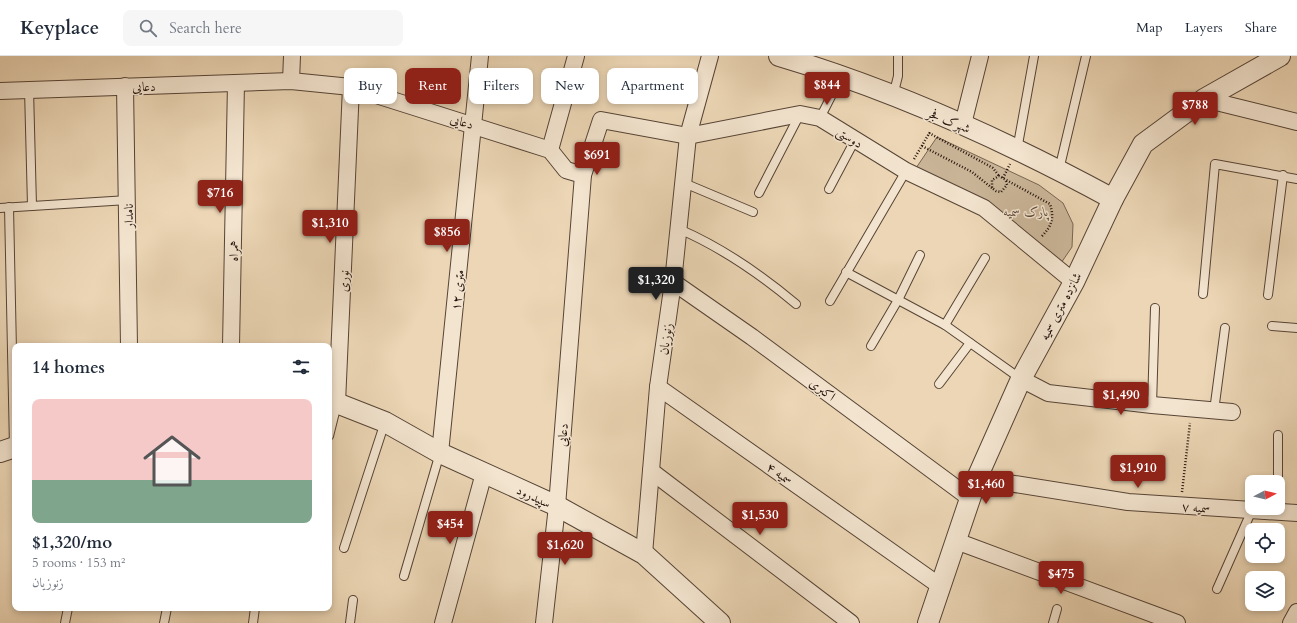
<!DOCTYPE html>
<html lang="en">
<head>
<meta charset="utf-8">
<style>
	body { margin:0; font-family:Cardo,Amiri,serif; background:#f6f6f7; color:#1f2937; height:100vh; display:flex; flex-direction:column; font-size:15px; white-space:nowrap }
	* { box-sizing:border-box; margin:0 }
	p { font-size:13px; color:#747a83 }
	.icon { flex:none; width:22px; height:22px; fill:none; stroke:currentColor; stroke-width:2; stroke-linecap:round; stroke-linejoin:round }
	.map { position:relative; flex:1; overflow:hidden }
	.sheet { position:absolute; left:12px; top:287px; width:320px; height:268px; display:flex; flex-direction:column; background:#fff; border-radius:8px; box-shadow:0 2px 6px #0003 }
	.sheet>* { flex:none }
	.hud { position:absolute; left:344px; top:12px; width:380px; height:36px; display:flex; gap:8px }
	.needle { width:26px; rotate:83deg }
	.tools { position:absolute; left:1245px; top:419px; display:grid; gap:8px }
	.tools a { display:grid; place-items:center; width:40px; height:40px; border-radius:8px; background:#fff; box-shadow:0 2px 6px #0003; font-size:20px }
	.price { position:absolute; translate:-50% -34px; padding:0 9px; border-radius:4px; background:#8f2418; color:#fff; font-size:13px; line-height:26px; filter:drop-shadow(0 1px 2px #0008) }
	.price::after { content:''; position:absolute; left:50%; top:24px; width:12px; height:9px; margin-left:-6px; background:inherit; clip-path:polygon(0 0,100% 0,50% 100%) }
	.price.on { background:#222; color:#fff }
	ul { padding:0; list-style:none }
	li { display:grid; align-content:center; gap:8px; height:212px; padding:0 20px }
	li+li { border-top:1px solid #e0e1e3 }
	li span { display:grid; place-items:center; height:124px; border-radius:8px; color:#555 }
	li>.icon { margin-inline-start:auto }
	span .icon { width:72px; height:72px; fill:#fffc; stroke-width:1 }
	li b { font-size:17px }
	h2 { display:flex; justify-content:space-between; align-items:center; height:48px; padding:0 20px; font-size:17px }
	.tag { padding:0 14px; border-radius:8px; background:#fff; box-shadow:0 2px 6px #0003; font-size:14px; line-height:36px }
	.tag.on { background:#8f2418; color:#fff }
	header { display:flex; align-items:center; gap:24px; box-sizing:border-box; height:56px; padding:0 20px; background:#fff; border-bottom:1px solid #e0e1e3 }
	header strong { font-size:19px }
	nav { display:flex; gap:22px; margin-inline-start:auto; font-size:14px }
	.search { width:280px; height:36px; background:#f6f6f7; display:flex; align-items:center; gap:10px; box-sizing:border-box; padding:0 14px; border-radius:8px; color:#747a83; font-size:15px }
	.map>svg:first-child { display:block }
	.green { fill:#cab598; stroke:#776452 }
	.lines { fill:none; stroke-linecap:round; stroke-linejoin:round }
	.service-casing { stroke:#564436; stroke-width:10 }
	.minor-casing { stroke:#564436; stroke-width:18 }
	.tertiary-casing { stroke:#564436; stroke-width:22 }
	.path { stroke:#24130c; stroke-width:2.5; stroke-dasharray:1 2; stroke-linecap:butt }
	.service { stroke:#f3e4cf; stroke-width:8 }
	.minor { stroke:#f3e4cf; stroke-width:16 }
	.tertiary { stroke:#f3e4cf; stroke-width:20 }
	.labels { text-anchor:middle; stroke-width:3; stroke-linejoin:round; paint-order:stroke }
	.street-label { font-size:13px; fill:#24130c; stroke:#f3e4cf }
	.park-label { font-size:13px; font-style:italic; fill:#5e4c3d; stroke:#f3e4cf }
</style>
</head>
<body>
<header>
<strong>Keyplace</strong>
<div class="search"><svg class="icon" aria-label="search" viewBox="0 0 24 24"><circle cx="10" cy="10" r="6"/><path d="M15 15l6 6"/></svg>Search here</div>
<nav><a>Map</a><a>Layers</a><a>Share</a></nav>
</header>
<div class="map">
<svg width="1297" height="567" viewBox="0 0 1297 567">
	<rect width="100%" height="100%" fill="#ecd6b5"/>
	<filter id="stains"><feTurbulence type="fractalNoise" baseFrequency=".005" numOctaves="4"/><feColorMatrix values="0 0 0 0 .2 0 0 0 0 .09 0 0 0 0 .02 0 0 0 .5 -.17"/></filter>
	<radialGradient id="worn" r=".72"><stop offset=".6" stop-color="#630" stop-opacity="0"/><stop offset="1" stop-color="#630" stop-opacity=".3"/></radialGradient>
	<path class="green" d="M937,81L1039,129L1063,147L1073,168L1072,191L1059,210L914,115Z"/>
	<g class="lines">
		<g class="service-casing">
			<g id="service">
				<path d="M29,33L32,150"/>
				<path d="M893,40L898,20V0"/>
				<path d="M820,62L841,21"/>
				<path d="M1017,94L1034,0"/>
				<path d="M1059,114L1086,0"/>
				<path d="M684,127L753,156"/>
				<path d="M829,133L855,84"/>
				<path d="M759,137L800,58"/>
				<path d="M9,151L14,391"/>
				<path d="M0,152L128,144"/>
				<path d="M679,173C723,192 759,217 796,248"/>
				<path d="M846,216L945,269L1021,323"/>
				<path d="M1203,238L1215,108L1297,123"/>
				<path d="M1268,239L1283,119"/>
				<path d="M830,245L906,115"/>
				<path d="M945,269L985,202"/>
				<path d="M1272,270L1297,272"/>
				<path d="M871,290L898,244L920,199"/>
				<path d="M939,328L970,287"/>
				<path d="M1152,349L1155,252"/>
				<path d="M1214,355L1225,272"/>
				<path d="M329,380L337,348"/>
				<path d="M1278,426V379"/>
				<path d="M344,492L385,366"/>
				<path d="M404,520L440,397"/>
				<path d="M1217,533L1252,454"/>
				<path d="M65,567L68,552"/>
				<path d="M164,567L167,552"/>
				<path d="M253,567L255,552"/>
				<path d="M350,567L353,544"/>
				<path d="M1053,567L1057,553"/>
			</g>
		</g>
		<g class="minor-casing">
			<g id="minor">
				<path d="M291,25L292,0"/>
				<path d="M125,30L129,290"/>
				<path d="M0,35L291,25L351,31L550,94L566,114L583,119L557,450L544,567"/>
				<path d="M1204,43L1297,66"/>
				<path d="M963,68L980,0"/>
				<path d="M550,94L576,0"/>
				<path d="M583,119L601,64L688,80L800,58L820,62L906,115L984,152L1074,226"/>
				<path d="M673,226L752,281L971,443"/>
				<path d="M231,290L236,27"/>
				<path d="M1021,323L1048,337L1152,349L1232,356"/>
				<path d="M658,331L940,530"/>
				<path d="M337,347L351,31"/>
				<path d="M440,397L480,0"/>
				<path d="M651,415L851,567"/>
				<path d="M977,422L1128,446L1297,457"/>
				<path d="M956,485L1177,567"/>
				<path d="M644,498L658,331L673,226L688,80L710,0"/>
				<path d="M443,567L484,417"/>
				<path d="M1291,567L1297,556"/>
			</g>
		</g>
		<g class="tertiary-casing">
			<g id="tertiary">
				<path d="M779,0C894,34 1008,86 1113,143"/>
				<path d="M329,344L385,366L440,397L557,450L644,498L720,567"/>
				<path d="M0,396L15,391"/>
				<path d="M928,567L977,422L1021,323L1074,226L1113,143L1143,88L1204,43L1280,0"/>
			</g>
		</g>
		<g class="path">
			<path d="M929,77L993,112L999,120"/>
			<path d="M922,90L972,116L992,132"/>
			<path d="M914,103L930,76"/>
			<path d="M1003,122L1010,108"/>
			<path d="M1006,125L1007,129L1001,136L996,135L992,132V124L999,120L1050,148C1055,163 1051,171 1041,181"/>
			<path d="M1182,436L1190,367"/>
		</g>
		<use href="#service" class="service"/>
		<use href="#minor" class="minor"/>
		<use href="#tertiary" class="tertiary"/>
	</g>
	<g class="labels">
		<g class="street-label">
			<text transform="translate(144 30) rotate(-1)" y="5">دعایی</text>
			<text transform="translate(949 64) rotate(22)" y="5">شهرک فجر</text>
			<text transform="translate(462 65) rotate(17)" y="5">دعایی</text>
			<text transform="translate(850 81) rotate(32)" y="5">دوستی</text>
			<text transform="translate(128 160) rotate(-91)" y="5">نامدار</text>
			<text transform="translate(233 195) rotate(-89)" y="5">همراه</text>
			<text transform="translate(343 225) rotate(-87)" y="5">نوری</text>
			<text transform="translate(457 234) rotate(-84)" y="5">۱۲ متری</text>
			<text transform="translate(1060 250) rotate(-62)" y="5">شانزده متری سمیه</text>
			<text transform="translate(665 283) rotate(-82)" y="5">زنوزیان</text>
			<text transform="translate(823 333) rotate(37)" y="5">اکبری</text>
			<text transform="translate(562 379) rotate(-86)" y="5">دعایی</text>
			<text transform="translate(780 417) rotate(35)" y="5">سمیه ۴</text>
			<text transform="translate(534 440) rotate(25)" y="5">سپیدرود</text>
			<text transform="translate(1196 451) rotate(4)" y="5">سمیه ۷</text>
		</g>
		<g class="park-label">
			<text x="1026" y="160">پارک سمیه</text>
		</g>
	</g>
	<rect width="100%" height="100%" filter="url(#stains)"/>
	<rect width="100%" height="100%" fill="url(#worn)"/>
</svg>
<div class="tools">
<a><svg class="needle" viewBox="-14 -14 28 28"><path d="M0-13l5 13h-10z" fill="#e53935"/><path d="M0 13l5-13h-10z" fill="#747a83"/></svg></a>
<a><svg class="icon" aria-label="locate" viewBox="0 0 24 24"><circle cx="12" cy="12" r="6"/><path d="M12 2v4M12 18v4M2 12h4M18 12h4"/></svg></a>
<a><svg class="icon" aria-label="layers" viewBox="0 0 24 24"><path d="M12 4l9 5-9 5-9-5zM3 14l9 5 9-5"/></svg></a>
</div>
<b class="price" style="left:827px;top:50px">$844</b>
<b class="price" style="left:1195px;top:70px">$788</b>
<b class="price" style="left:597px;top:120px">$691</b>
<b class="price" style="left:220px;top:158px">$716</b>
<b class="price" style="left:330px;top:188px">$1,310</b>
<b class="price" style="left:447px;top:197px">$856</b>
<b class="price on" style="left:656px;top:245px">$1,320</b>
<b class="price" style="left:1121px;top:360px">$1,490</b>
<b class="price" style="left:1138px;top:433px">$1,910</b>
<b class="price" style="left:986px;top:449px">$1,460</b>
<b class="price" style="left:760px;top:480px">$1,530</b>
<b class="price" style="left:450px;top:489px">$454</b>
<b class="price" style="left:565px;top:510px">$1,620</b>
<b class="price" style="left:1061px;top:539px">$475</b>
<div class="hud">
<a class="tag">Buy</a>
<a class="tag on">Rent</a>
<a class="tag">Filters</a>
<a class="tag">New</a>
<a class="tag">Apartment</a>
</div>
<section class="sheet">
<h2>14 homes<svg class="icon" aria-label="filters" viewBox="0 0 24 24"><path d="M4 7h16M4 17h16"/><circle cx="9" cy="7" r="2"/><circle cx="15" cy="17" r="2"/></svg></h2>
<ul>
<li><span style="background:linear-gradient(#f6c9c9 65%,#7fa58c 0)"><svg class="icon" aria-label="home" viewBox="0 0 24 24"><path d="M3 11l9-7 9 7M6 9v11h12V9"/></svg></span><div><b>$1,320/mo</b><p>5 rooms · 153 m²</p><p>زنوزیان</p></div></li>
</ul>
</section>
</div>
</body>
</html>
